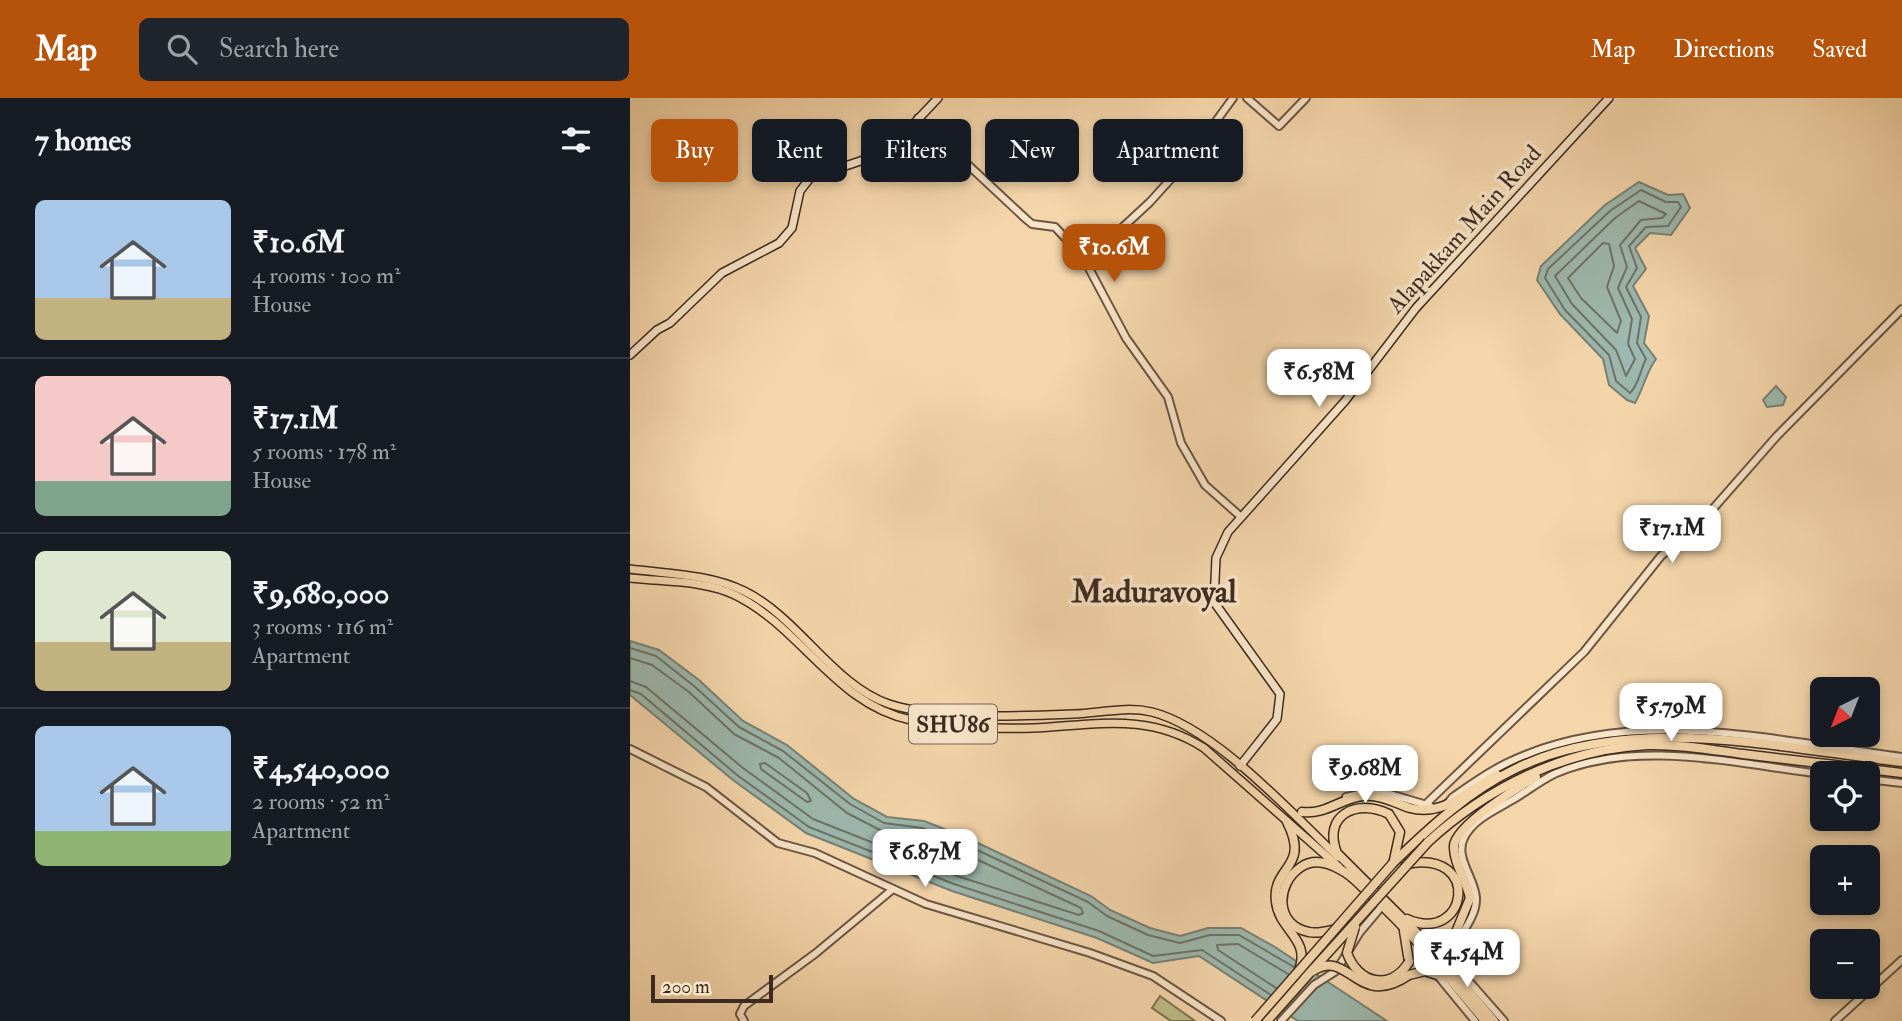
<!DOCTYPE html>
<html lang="en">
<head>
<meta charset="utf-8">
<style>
	body { margin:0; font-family:"IM FELL Double Pica",serif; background:#20242c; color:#f1f3f6; height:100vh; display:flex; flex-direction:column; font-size:26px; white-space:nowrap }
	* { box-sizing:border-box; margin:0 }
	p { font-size:23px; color:#9ea1a6 }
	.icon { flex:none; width:38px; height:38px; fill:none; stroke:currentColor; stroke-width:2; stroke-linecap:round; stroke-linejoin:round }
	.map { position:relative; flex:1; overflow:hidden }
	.panel { display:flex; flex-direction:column; background:#171b24; width:630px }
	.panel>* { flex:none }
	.hud { position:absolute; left:21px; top:21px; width:665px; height:63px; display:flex; gap:14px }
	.needle { width:46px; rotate:222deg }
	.fabs { position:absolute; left:1180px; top:579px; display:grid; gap:14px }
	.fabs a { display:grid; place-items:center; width:70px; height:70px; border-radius:10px; background:#171b24; box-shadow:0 4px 10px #0003; font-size:35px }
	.scale { position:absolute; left:21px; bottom:18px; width:122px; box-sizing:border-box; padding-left:7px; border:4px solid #3d2b21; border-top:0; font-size:19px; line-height:24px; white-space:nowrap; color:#3d2b21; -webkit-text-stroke:5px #f8e4c8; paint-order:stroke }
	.price { position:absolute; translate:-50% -60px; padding:0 16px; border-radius:14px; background:#fff; color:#222; font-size:23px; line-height:46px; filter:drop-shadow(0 2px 4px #0008) }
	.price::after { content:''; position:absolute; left:50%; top:42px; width:21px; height:16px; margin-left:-10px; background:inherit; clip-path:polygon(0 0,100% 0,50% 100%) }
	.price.on { background:#b45309; color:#fff }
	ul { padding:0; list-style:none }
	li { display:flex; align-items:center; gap:21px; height:175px; padding:0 35px }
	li+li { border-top:2px solid #363941 }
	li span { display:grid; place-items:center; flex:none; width:196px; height:140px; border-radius:10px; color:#555 }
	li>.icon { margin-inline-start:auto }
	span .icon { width:84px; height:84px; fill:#fffc; stroke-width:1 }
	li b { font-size:30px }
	h2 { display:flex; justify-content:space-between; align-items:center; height:84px; padding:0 35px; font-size:30px }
	.pill { padding:0 24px; border-radius:10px; background:#171b24; box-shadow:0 4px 10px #0003; font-size:24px; line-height:63px }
	.pill.on { background:#b45309; color:#fff }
	header { display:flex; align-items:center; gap:42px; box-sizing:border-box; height:98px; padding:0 35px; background:#b45309; color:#fff }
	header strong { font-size:33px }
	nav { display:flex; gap:38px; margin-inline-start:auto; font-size:24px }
	.search { width:490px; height:63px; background:#20242c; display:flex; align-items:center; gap:18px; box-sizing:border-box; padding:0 24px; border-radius:10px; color:#9ea1a6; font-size:26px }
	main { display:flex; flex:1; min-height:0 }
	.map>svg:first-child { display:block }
	.green { fill:#bfbd87; stroke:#7e7454; stroke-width:2 }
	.water { fill:#9db8ae; stroke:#778076; stroke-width:2 }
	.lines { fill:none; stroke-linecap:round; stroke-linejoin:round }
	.shore { stroke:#6d7268; stroke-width:2 }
	.tertiary-casing { stroke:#6b5644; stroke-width:10 }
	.secondary-casing { stroke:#3d2b21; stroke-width:10 }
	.primary-casing { stroke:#3d2b21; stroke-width:10 }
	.trunk-casing { stroke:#3d2b21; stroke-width:11 }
	.tertiary { stroke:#f8e4c8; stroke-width:6 }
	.secondary { stroke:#f8e4c8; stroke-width:7 }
	.primary { stroke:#f5d6ab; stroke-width:7 }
	.trunk { stroke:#f5d6ab; stroke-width:8 }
	.trunk-bridge-casing { stroke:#3d2b21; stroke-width:11; stroke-linecap:butt }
	.trunk-bridge { stroke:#f5d6ab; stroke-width:8 }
	.labels { text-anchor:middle; stroke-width:7; stroke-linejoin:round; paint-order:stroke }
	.shield { fill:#f8e4c8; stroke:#756253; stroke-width:2 }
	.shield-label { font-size:23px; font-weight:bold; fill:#3d2b21 }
	.street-label { font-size:24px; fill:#3d2b21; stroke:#f8e4c8 }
	.district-label { font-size:32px; font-weight:bold; fill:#3d2b21; stroke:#f8e4c8 }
</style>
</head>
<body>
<header>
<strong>Map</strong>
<div class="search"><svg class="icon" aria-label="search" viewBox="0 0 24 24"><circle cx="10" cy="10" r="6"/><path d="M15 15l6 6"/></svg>Search here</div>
<nav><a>Map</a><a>Directions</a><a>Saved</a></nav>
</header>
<main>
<section class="panel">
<h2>7 homes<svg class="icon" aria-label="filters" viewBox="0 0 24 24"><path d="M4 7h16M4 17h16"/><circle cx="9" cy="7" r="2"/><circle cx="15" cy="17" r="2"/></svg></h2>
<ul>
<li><span style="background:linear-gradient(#a9c7e8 70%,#c2b280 0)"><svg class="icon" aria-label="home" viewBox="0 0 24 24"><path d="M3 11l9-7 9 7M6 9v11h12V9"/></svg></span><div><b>₹10.6M</b><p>4 rooms · 100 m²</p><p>House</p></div></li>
<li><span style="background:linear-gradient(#f6c9c9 75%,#7fa58c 0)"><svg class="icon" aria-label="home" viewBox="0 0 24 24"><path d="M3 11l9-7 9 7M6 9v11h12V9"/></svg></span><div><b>₹17.1M</b><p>5 rooms · 178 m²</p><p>House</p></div></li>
<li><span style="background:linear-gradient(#dfe7d0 65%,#c2b280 0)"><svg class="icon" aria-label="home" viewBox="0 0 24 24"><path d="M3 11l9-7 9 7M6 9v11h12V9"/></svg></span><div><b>₹9,680,000</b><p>3 rooms · 116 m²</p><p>Apartment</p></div></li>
<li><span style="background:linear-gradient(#a9c7e8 75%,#8fb573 0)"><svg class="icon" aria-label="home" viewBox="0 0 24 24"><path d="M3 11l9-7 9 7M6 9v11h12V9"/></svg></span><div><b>₹4,540,000</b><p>2 rooms · 52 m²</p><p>Apartment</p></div></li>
</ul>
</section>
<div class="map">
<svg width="1272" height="923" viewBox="0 0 1272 923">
	<rect width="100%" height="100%" fill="#f5d6ab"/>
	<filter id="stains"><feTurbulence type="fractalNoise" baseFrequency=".00286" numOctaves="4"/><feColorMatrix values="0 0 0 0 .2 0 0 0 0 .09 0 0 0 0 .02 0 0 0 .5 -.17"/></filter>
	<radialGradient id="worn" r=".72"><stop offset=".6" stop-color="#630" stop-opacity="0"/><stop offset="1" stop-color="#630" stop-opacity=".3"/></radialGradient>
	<path class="green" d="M530,898L565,923H541L522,910Z"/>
	<g class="water">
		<path d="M1009,84L1038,97L1053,96L1060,110L1041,137L1020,135L1005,150L1016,171L1003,188L1019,218L1014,245L1026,261C1016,275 1014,289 1005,305L997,302L979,287L973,261L930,216L907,182L911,168L975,107Z"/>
		<path d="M1146,288L1156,299L1153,307L1137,309L1133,302Z"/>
		<path d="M0,543L29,552L69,582L113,623L157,647L224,701L257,719L294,723L335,739L461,798L480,812L520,830L550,838L578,830H611L645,849L757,923H668L569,858L523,865L467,840L322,793L176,735L103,682L0,597Z"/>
	</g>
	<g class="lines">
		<g class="shore">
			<path d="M1011,92L1036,104H1048L1051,109L1038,128L1016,129L999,148L1007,170L996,189L1011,219L1007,245L1016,261C1010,272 1009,287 1000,295L986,283L979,257L935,212L915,180L918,171L980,113Z"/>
			<path d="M1009,103L1036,116L1032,120L1011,122L990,147L997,169L988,190L1002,221L998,246L1005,261L996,278L986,252L942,206L925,178L985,120Z"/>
			<path d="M973,145L979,146L984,168L977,189L991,223L987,235L951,200L938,180Z"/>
			<path d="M0,550L26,558L64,588L109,629L153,653L220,706L254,725L292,730L332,745L458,804L477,818L518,837L550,845L580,837H609L664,869"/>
			<path d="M0,560L22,567L59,594L104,636L149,660L217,715L252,733L290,738L329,753L451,810L453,815L449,817L327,778L183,721L113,670L16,589L0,583"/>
			<path d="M0,592L11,596L107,677L179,729L324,786L469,833L523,858L572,852L641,897"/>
			<path d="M135,665L177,695L181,703L177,704L131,671L130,666Z"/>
			<path d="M646,890L588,852L587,847L608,846L658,876"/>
		</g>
		<g class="tertiary-casing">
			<g id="tertiary">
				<path d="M617,0L649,28L676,0"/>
				<path d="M288,20L396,121L402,126L425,129L453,159L496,240L538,299L551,345L575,387L610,418"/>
				<path d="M460,169L479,142L520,104L557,63L603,0"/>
				<path d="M0,651L76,689L148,745L185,755L296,806L460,855L523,878L591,923"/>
				<path d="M1237,681L1272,685"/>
				<path d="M716,699L746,692L800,708"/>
				<path d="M797,705L954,554L1031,458L1074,421L1146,339L1272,211"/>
				<path d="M817,706L823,699C840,687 858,674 877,665C1001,605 1143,643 1272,659"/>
				<path d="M809,879L845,923"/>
				<path d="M114,923L110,916L114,908L186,855L263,791"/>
				<path d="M651,923L684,887L706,873L730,834L752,808"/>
				<path d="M874,923L830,873L823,858C826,838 847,821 846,800C845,780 824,759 834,740C843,721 867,711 884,701C897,693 910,683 924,676C1006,640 1107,666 1192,676"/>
				<path d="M1205,923L1272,862"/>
			</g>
		</g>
		<g class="secondary-casing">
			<g id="secondary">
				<path d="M0,257L27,232L40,225L92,175L149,145L162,130L170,93L180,80L245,58L275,35L308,0"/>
				<path d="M610,668L647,621L650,596L584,504L586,460L598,434L715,303L786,210L979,0"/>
			</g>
		</g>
		<g class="primary-casing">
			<g id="primary">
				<path d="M0,471C37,476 79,476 114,493C168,519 203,587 259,606C308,622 392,618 444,616C470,615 496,608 522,614C585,630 660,714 708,759"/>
				<path d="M0,480C34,484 74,482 105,497C171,529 206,607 281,622C319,630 364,631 403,630C466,627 518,614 574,650L709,769"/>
			</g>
		</g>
		<g class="trunk-casing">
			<g id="trunk">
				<path d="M672,714C696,717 711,700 733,698C750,696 765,705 780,710C813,719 839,692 867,677"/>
				<path d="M657,724C681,771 641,768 646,804C649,832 681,841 669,872"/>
				<path d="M798,744C858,689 935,651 1018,647C1049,646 1082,652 1113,656C1166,662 1219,669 1272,675"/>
				<path d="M764,762L770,734L759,716C727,700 692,717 707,755L804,852L864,923"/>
				<path d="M763,765C799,730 839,693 885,671C1001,614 1149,650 1272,664"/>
				<path d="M776,766C853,750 838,848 777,821"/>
				<path d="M706,831C697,833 688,836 679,834C645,828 645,786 671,769C684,760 699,765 711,772C722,777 731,789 740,796C782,835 818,879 855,923"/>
				<path d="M774,833L779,864"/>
				<path d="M821,869L819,851L840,800C837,784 823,764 824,748C825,728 888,689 906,679"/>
				<path d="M779,877L795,873L819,881"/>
				<path d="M637,923L676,879"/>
			</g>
		</g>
		<use href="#tertiary" class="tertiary"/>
		<use href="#secondary" class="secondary"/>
		<use href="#primary" class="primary"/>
		<use href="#trunk" class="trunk"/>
		<g class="trunk-bridge-casing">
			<g id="trunk-bridge">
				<path d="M725,829L717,855C728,885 760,894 779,864"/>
				<path d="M683,873C719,849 727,913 779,877"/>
				<path d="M676,879L798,744"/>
				<path d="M625,923L763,765"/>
			</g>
		</g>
		<use href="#trunk-bridge" class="trunk-bridge"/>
	</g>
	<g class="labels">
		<rect class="shield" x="279" y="606.5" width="88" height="39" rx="5"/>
		<g class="shield-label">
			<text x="323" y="634">SHU86</text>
		</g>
		<g class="street-label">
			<text transform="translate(834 131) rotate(-48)" y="8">Alapakkam Main Road</text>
		</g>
		<g class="district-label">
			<text x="524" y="504">Maduravoyal</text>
		</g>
	</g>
	<rect width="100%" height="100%" filter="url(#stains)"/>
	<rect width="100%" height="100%" fill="url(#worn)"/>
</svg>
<div class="fabs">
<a><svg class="needle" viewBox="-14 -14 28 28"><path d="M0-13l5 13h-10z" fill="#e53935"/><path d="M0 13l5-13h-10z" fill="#9ea1a6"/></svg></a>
<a><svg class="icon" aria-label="locate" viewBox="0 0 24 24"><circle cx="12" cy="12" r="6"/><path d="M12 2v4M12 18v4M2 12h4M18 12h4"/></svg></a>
<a>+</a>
<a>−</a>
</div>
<div class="scale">200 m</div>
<b class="price on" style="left:484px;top:186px">₹10.6M</b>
<b class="price" style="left:689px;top:311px">₹6.58M</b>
<b class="price" style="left:1042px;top:467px">₹17.1M</b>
<b class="price" style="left:1041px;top:645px">₹5.79M</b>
<b class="price" style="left:735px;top:707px">₹9.68M</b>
<b class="price" style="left:295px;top:791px">₹6.87M</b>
<b class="price" style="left:837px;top:891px">₹4.54M</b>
<div class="hud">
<a class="pill on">Buy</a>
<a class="pill">Rent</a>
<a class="pill">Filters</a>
<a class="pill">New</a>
<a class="pill">Apartment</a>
</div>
</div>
</main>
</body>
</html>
